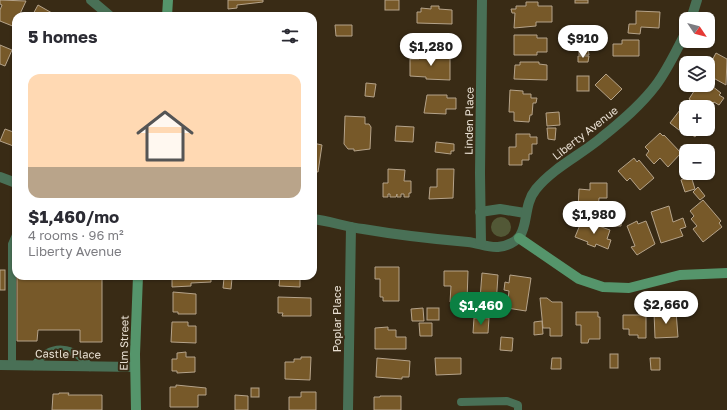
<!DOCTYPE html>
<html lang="en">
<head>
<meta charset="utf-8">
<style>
	body { margin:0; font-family:"Golos Text",sans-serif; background:#f7f7f7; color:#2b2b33; height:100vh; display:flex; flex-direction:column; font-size:15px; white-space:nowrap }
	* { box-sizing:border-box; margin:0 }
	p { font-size:13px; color:#7c7c81 }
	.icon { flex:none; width:22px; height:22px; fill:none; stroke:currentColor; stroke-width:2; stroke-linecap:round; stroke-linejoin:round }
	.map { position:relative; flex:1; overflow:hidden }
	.panel { position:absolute; left:12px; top:12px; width:305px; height:268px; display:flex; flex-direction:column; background:#fff; border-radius:12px; box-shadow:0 1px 3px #0004 }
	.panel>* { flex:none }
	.needle { width:26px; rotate:125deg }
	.buttons { position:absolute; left:679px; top:12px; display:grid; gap:8px }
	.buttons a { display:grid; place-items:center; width:36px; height:36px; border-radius:8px; background:#fff; box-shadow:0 1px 3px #0004; font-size:20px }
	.price { position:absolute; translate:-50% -34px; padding:0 9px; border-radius:14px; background:#fff; color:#222; font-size:13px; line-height:26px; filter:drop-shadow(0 1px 2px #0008) }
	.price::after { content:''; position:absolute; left:50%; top:24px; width:12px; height:9px; margin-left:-6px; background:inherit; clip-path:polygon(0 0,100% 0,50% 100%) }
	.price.active { background:#0b8043; color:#fff }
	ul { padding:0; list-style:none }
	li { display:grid; align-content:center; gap:8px; height:212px; padding:0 16px }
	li+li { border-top:1px solid #e1e1e2 }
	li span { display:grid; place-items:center; height:124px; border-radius:12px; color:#555 }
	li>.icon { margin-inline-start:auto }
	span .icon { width:72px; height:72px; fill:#fffc; stroke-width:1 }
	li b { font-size:17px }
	h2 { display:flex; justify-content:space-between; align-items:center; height:48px; padding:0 16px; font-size:17px }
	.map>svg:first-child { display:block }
	.green { fill:#525836 }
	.building { fill:#775929; stroke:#b5a38a }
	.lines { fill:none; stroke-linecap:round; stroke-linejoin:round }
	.lane { stroke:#497056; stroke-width:8 }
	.street { stroke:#497056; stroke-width:10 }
	.secondary { stroke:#55956b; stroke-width:10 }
	.labels { text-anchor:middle; stroke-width:4; stroke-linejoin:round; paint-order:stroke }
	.street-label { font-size:11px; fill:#e8dfd2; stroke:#392b15 }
</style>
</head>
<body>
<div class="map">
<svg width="727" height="410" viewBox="0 0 727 410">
	<rect width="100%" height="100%" fill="#392b15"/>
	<circle class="green" cx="501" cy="227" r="10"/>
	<g class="building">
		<path d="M0,0L26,1L19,16H16L15,27L0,21V10L2,5L0,4Z"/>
		<path d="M228,0H263V2L237,5V8L228,9Z"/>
		<rect x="385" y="0" width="14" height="10"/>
		<rect x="575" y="0" width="13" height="3"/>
		<path d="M526,2H538V6H552V22H536V26L514,28L515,13H512L511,9H516V6H526Z"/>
		<path d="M38,5L52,13L50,16H32Z"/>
		<path d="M431,6H439V9L452,10V24L417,23V12H421V8L431,9Z"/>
		<path d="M636,11L660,12L659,28L641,27L640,34L628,33L629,24H636Z"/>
		<path d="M335,25H352V36H336Z"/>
		<path d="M514,35H537V38H547V52H537V55H514Z"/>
		<path d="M622,40H639V56H613V44H622Z"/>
		<path d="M0,45L12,50L5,66L0,64Z"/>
		<path d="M579,48H588L589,55H579Z"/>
		<path d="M716,53L727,59L726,85L708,75V68Z"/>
		<path d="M446,55H450V80L426,79V77L410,76V59H419V56Z"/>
		<path d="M578,56H589L588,62H578Z"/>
		<path d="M520,62H539V64L547,65V80L514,79L515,65H520Z"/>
		<path d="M606,74L622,89L611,100L595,85Z"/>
		<rect x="577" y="76" width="12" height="15"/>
		<path d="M366,83L376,84L374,97L365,96Z"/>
		<path d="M708,83L721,93L719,95L724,98L719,105L714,102L708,111V107H700L689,99L698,85H708Z"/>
		<path d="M510,90L523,91V94H531V98H537L536,103H533L532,115H530L529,122L514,121V112H509Z"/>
		<path d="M427,95H447V98H456V109H446V114L424,113Z"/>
		<path d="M683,106L686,108V129H700L695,137L681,127L679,130L670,123Z"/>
		<path d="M559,112L560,125L547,126L546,113Z"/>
		<path d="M345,116L365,117V124H369L371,127L370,149L354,151V149H348L344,144Z"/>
		<path d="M396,126L414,127L413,142L395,141Z"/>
		<path d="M547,128H556L555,140L548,139Z"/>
		<path d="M5,129L16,133V147L0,141Z"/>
		<path d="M660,133L663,136L664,135L681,153L668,167L660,158L654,164L646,155L649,151L645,147Z"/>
		<path d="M516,134H530V137H537V144H532V154H529V160H522V165H509V147H516Z"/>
		<path d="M436,142L454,144V151H451V154L435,152Z"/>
		<path d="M313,143L322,145L318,172L313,171Z"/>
		<path d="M701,144L711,152L708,156V151H695Z"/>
		<path d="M634,158L637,162L639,160L654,178L640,190L630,178L627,181L618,171Z"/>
		<path d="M388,169L405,170L404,181H411V193H409V197H404V194H401V197H397V194L396,197H390V194H388V197H383V183H388Z"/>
		<path d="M437,169H454L453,198L429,199L430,187H437Z"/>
		<path d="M691,176L695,189L685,192L681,180Z"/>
		<path d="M590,183H607V198H599L598,211H578L579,189L590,190Z"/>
		<path d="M698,187L705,196L700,200L693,192Z"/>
		<path d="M703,200L721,221L719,223L722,227L703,242L693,229L697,226L691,219L694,216L690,211Z"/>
		<path d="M669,206L673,222L683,218L686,227L680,229L683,236L661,243L651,212Z"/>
		<path d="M614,215H622L621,226H613Z"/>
		<path d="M582,220L610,230L607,239L611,240L608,249L596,244L595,247L587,244L588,242L575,237Z"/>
		<path d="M637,221L638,224L646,221L655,244L637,255L631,247L635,246L627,226Z"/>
		<path d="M375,267H399V301H383V297H380V279H375Z"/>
		<rect x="0" y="270" width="5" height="20"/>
		<path d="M444,271H468L467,302H450L451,286H444Z"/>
		<path d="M482,273L498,275L496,305L485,304V299H480Z"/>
		<path d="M510,275L531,278L526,311L507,308L509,291L504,290L505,282L509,283Z"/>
		<path d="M17,276H102V342H80V330H38L37,341H17Z"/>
		<path d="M172,276H211V282L191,283V286L172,287Z"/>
		<path d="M280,276H300V287L279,286Z"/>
		<path d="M224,278H232L231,289L223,288Z"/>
		<path d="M173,292L196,294V314H178V312H173Z"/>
		<path d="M278,297L311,298V316H282L283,313H278Z"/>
		<path d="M540,298H547L552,302H562V336H550V328H543Z"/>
		<path d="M423,308L424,321H412L411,309Z"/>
		<rect x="427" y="308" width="12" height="12"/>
		<path d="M676,311L678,337L655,338L654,312Z"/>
		<path d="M576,312H598V317H600V339H589L588,343H581V325H576Z"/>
		<path d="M623,315H646V338H638V335H629V329H623Z"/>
		<path d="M474,318H489L488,333H473Z"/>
		<path d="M542,321L543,334L534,335V322Z"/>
		<path d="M172,322H188V326H196V343L171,342Z"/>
		<path d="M419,323H432V336H420Z"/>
		<path d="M388,327V330H396V337H406V349H375V328Z"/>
		<path d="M501,337L513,338L512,351L500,350Z"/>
		<path d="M186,352V357H195V372L177,373V371H172V359H177V353Z"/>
		<rect x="610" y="354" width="8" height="14"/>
		<path d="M301,357H311L310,380L285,379V362H294V359H301Z"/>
		<path d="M377,358L410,361L409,377H402V379L376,377Z"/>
		<path d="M435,358H461V374L436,375Z"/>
		<path d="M552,358H561V369H551Z"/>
		<path d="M650,358H660V370H651Z"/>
		<path d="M176,385L206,388V395H198V407H170V387H176Z"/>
		<rect x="251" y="388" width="8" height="9"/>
		<path d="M301,392H316V410H289V397H301Z"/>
		<path d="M59,393H69L68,395H102V410H52L53,394H59Z"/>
		<path d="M235,395L248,396V410H235Z"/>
		<path d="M380,396H401V410H374V397H380Z"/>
	</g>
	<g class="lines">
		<g class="lane">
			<path d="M12,365V244L16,235"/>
			<path d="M34,366C51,342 74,346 90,367"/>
			<path d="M461,402L507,401L518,405V410"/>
		</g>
		<g class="street">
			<path d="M91,0L110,16"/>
			<path d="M691,19L697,0"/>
			<path d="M0,177L16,183"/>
			<path d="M480,212L500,209L525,213"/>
			<path d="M313,219C330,221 346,227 363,229C398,235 433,239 468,242C478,243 489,248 498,247C536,242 518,211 536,189C554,167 581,155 602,137C622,121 641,105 656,85C668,69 677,49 686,32"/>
			<path d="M481,243L480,173L482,0"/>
			<path d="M0,365L135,367"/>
			<path d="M348,410L351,227"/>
		</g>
		<g class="secondary">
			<path d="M167,16L168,0"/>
			<path d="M519,238L579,279L603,287L629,288L680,275L727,273"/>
			<path d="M136,410L135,354L138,276"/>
		</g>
	</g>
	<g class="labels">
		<g class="street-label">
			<text transform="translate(469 121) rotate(-89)" y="4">Linden Place</text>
			<text transform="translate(585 133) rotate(-38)" y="4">Liberty Avenue</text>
			<text transform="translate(337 319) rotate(-90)" y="4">Poplar Place</text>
			<text transform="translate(124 343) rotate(-89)" y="4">Elm Street</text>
			<text transform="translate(68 354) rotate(1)" y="4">Castle Place</text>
		</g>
	</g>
</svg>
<div class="buttons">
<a><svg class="needle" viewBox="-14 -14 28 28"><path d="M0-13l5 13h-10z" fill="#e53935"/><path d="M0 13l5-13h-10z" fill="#7c7c81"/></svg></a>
<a><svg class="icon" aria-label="layers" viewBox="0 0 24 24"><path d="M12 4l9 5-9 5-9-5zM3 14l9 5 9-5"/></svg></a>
<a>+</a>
<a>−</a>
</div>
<b class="price" style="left:583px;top:59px">$910</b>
<b class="price" style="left:431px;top:67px">$1,280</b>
<b class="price" style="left:594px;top:235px">$1,980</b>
<b class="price" style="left:666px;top:325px">$2,660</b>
<b class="price active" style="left:481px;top:326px">$1,460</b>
<section class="panel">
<h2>5 homes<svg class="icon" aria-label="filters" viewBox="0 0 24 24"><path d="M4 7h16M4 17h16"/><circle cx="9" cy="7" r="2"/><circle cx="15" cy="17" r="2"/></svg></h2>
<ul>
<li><span style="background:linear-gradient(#ffd9b3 75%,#b9a48a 0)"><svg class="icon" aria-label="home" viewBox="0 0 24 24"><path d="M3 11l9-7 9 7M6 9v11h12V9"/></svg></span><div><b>$1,460/mo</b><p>4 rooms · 96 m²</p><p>Liberty Avenue</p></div></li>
</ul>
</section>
</div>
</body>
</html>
